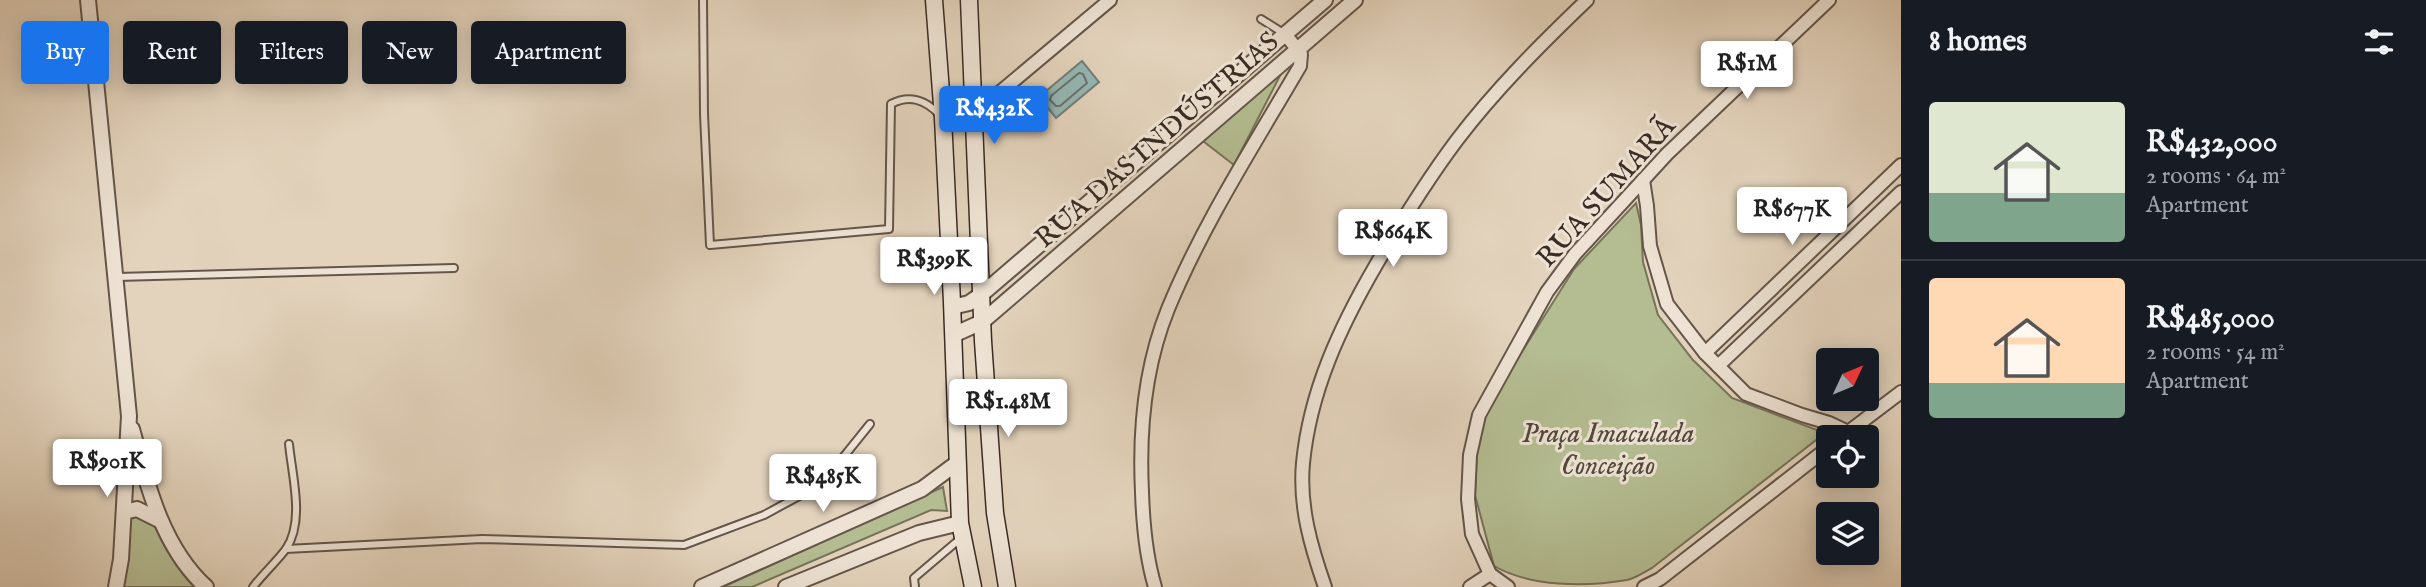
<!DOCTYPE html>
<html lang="en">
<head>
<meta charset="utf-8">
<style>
	body { margin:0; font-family:"IM FELL English",serif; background:#20242c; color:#f1f3f6; height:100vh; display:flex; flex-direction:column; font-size:26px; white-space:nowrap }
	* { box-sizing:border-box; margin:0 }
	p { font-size:23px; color:#9ea1a6 }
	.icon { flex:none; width:38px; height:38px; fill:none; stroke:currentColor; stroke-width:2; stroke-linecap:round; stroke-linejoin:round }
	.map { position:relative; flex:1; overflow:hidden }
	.side { display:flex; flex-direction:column; background:#171b24; width:525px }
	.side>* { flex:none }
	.banner { position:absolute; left:21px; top:21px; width:665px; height:63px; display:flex; gap:14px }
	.needle { width:46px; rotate:46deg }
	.buttons { position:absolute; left:1816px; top:348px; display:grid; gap:14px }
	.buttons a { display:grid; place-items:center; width:63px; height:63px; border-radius:7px; background:#171b24; box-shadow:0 4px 18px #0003; font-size:35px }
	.price { position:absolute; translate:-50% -60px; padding:0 16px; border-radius:7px; background:#fff; color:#222; font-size:23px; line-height:46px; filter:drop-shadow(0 2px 4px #0008) }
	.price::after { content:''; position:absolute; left:50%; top:42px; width:21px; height:16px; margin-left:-10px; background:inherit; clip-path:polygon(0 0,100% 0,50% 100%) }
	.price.selected { background:#1a73e8; color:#fff }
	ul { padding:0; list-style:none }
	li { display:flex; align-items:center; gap:21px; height:175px; padding:0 28px }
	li+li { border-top:2px solid #363941 }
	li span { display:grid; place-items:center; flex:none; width:196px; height:140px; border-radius:7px; color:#555 }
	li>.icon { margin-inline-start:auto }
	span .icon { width:84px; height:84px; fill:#fffc; stroke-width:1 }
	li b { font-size:30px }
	h2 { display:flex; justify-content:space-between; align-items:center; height:84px; padding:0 28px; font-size:30px }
	.pill { padding:0 24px; border-radius:7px; background:#171b24; box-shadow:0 4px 18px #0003; font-size:24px; line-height:63px }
	.pill.selected { background:#1a73e8; color:#fff }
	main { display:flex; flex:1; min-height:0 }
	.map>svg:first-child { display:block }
	.green { fill:#b4bc91; stroke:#77745a; stroke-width:2 }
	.water { fill:#95b7b4; stroke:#717f7a; stroke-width:2 }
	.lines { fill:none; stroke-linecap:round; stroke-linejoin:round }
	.shore { stroke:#68726c; stroke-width:2 }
	.service-casing { stroke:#64564a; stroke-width:10 }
	.minor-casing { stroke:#64564a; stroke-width:16 }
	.tertiary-casing { stroke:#64564a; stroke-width:18 }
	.secondary-casing { stroke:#3a2c24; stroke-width:19 }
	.service { stroke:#ede2d3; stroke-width:6 }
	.minor { stroke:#ede2d3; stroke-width:12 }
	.tertiary { stroke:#ede2d3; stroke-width:14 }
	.secondary { stroke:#ede2d3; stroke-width:16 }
	.labels { text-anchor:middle; stroke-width:6; stroke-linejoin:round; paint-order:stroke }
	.street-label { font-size:28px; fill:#3a2c24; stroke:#ede2d3 }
	.park-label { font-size:28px; font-style:italic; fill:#52493a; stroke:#ede2d3 }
</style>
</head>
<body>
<main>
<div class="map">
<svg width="1901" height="587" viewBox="0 0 1901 587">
	<rect width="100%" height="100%" fill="#e3d3bc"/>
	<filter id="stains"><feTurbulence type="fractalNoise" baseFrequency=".00286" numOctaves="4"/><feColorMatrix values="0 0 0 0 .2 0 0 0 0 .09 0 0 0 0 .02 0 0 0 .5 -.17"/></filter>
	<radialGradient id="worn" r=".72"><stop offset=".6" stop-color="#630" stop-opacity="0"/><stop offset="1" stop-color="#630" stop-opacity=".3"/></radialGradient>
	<g class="green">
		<path d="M1286,64L1234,165L1199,138Z"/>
		<path d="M1636,203L1641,225L1643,262L1658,315L1693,360L1732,398L1825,433L1652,568C1644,572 1636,578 1627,580C1585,587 1531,587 1494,566L1475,495L1477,454L1485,417L1511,369L1574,269Z"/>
		<path d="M943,487L947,511L931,510L752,587H723Z"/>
		<path d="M130,514L148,517L162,533L198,587H119L126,565Z"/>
	</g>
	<path class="water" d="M1082,61L1099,82L1056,118L1039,97Z"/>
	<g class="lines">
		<path class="shore" d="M1079,73L1083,74L1087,83L1060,106H1056L1050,100L1051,96Z"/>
		<g class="service-casing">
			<g id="service">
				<path d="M703,0L704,114L710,245L889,229L891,104C910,94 925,100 939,114"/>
				<path d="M1261,19L1285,34"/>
				<path d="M117,277L454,268"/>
				<path d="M286,549L482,539L684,545L764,515L812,489L841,460L870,424"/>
				<path d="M253,587C263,574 277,561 286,549C305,521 292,476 289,444"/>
				<path d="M915,587L914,578L961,538"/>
			</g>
		</g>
		<g class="minor-casing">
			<g id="minor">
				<path d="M974,114L1110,0"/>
				<path d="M1643,180L1647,206L1650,246L1667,304L1705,353L1746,394L1802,415L1829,423L1848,432"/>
				<path d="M1705,353L1901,165"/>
				<path d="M1718,366L1901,192"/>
				<path d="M1843,436L1901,392"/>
				<path d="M1490,574L1472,534L1468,499L1470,455L1479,415L1547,292L1575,254L1667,154L1829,0"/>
				<path d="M1490,574L1508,587"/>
				<path d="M1155,587C1146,557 1143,523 1142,492C1139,432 1145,366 1168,309C1203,224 1254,145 1300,66L1301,54L1285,34"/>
				<path d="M1325,587C1311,547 1299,506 1303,463C1310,391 1340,327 1376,265C1401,222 1427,180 1457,140C1495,90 1541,44 1587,0"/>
				<path d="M1470,587L1490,574"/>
				<path d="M1644,587L1660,579L1829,447"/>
			</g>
		</g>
		<g class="tertiary-casing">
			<g id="tertiary">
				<path d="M88,0L129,416L121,559L116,587"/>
				<path d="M952,307L969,303L982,294L1325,0"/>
				<path d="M953,335L982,322L1355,0"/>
				<path d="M132,429C147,484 162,547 206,587"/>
				<path d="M124,512L137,509L161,521"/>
				<path d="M702,587L922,489L957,463"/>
				<path d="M786,587L919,533L960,523"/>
			</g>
		</g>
		<g class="secondary-casing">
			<g id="secondary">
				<path d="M934,0L943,118L952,302L960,523L973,587"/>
				<path d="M969,0L983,341L995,513L1007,587"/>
			</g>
		</g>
		<use href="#service" class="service"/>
		<use href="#minor" class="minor"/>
		<use href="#tertiary" class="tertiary"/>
		<use href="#secondary" class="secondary"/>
	</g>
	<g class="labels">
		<g class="street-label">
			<text transform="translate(1156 139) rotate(-41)" y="10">RUA DAS INDÚSTRIAS</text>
			<text transform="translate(1605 191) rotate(-48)" y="10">RUA SUMARÃ</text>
		</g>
		<g class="park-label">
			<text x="1608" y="442">Praça Imaculada<tspan x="1608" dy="32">Conceição</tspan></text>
		</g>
	</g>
	<rect width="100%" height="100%" filter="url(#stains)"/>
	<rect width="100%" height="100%" fill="url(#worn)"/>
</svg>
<div class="buttons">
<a><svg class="needle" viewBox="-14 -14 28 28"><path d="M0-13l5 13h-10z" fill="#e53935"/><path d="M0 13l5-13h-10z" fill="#9ea1a6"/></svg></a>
<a><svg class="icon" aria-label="locate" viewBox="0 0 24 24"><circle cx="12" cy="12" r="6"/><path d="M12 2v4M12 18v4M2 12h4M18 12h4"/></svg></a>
<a><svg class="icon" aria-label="layers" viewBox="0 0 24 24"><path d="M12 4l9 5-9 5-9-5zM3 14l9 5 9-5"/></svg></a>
</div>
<b class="price" style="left:1747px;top:101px">R$1M</b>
<b class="price selected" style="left:994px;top:146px">R$432K</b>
<b class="price" style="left:1792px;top:247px">R$677K</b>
<b class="price" style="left:1393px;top:269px">R$664K</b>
<b class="price" style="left:934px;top:297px">R$399K</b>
<b class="price" style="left:1008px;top:439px">R$1.48M</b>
<b class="price" style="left:107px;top:499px">R$901K</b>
<b class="price" style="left:823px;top:514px">R$485K</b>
<div class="banner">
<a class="pill selected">Buy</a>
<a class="pill">Rent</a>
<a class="pill">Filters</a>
<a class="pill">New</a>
<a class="pill">Apartment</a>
</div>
</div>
<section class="side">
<h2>8 homes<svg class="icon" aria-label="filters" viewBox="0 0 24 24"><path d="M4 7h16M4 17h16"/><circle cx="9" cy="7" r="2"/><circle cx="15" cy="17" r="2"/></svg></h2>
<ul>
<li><span style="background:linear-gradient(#dfe7d0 65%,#7fa58c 0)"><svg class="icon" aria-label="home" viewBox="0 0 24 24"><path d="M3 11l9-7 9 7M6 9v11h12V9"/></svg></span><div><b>R$432,000</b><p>2 rooms · 64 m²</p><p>Apartment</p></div></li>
<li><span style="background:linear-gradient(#ffd9b3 75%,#7fa58c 0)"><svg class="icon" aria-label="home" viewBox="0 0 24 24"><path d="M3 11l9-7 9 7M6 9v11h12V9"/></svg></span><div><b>R$485,000</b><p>2 rooms · 54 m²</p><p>Apartment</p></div></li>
</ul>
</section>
</main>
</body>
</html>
